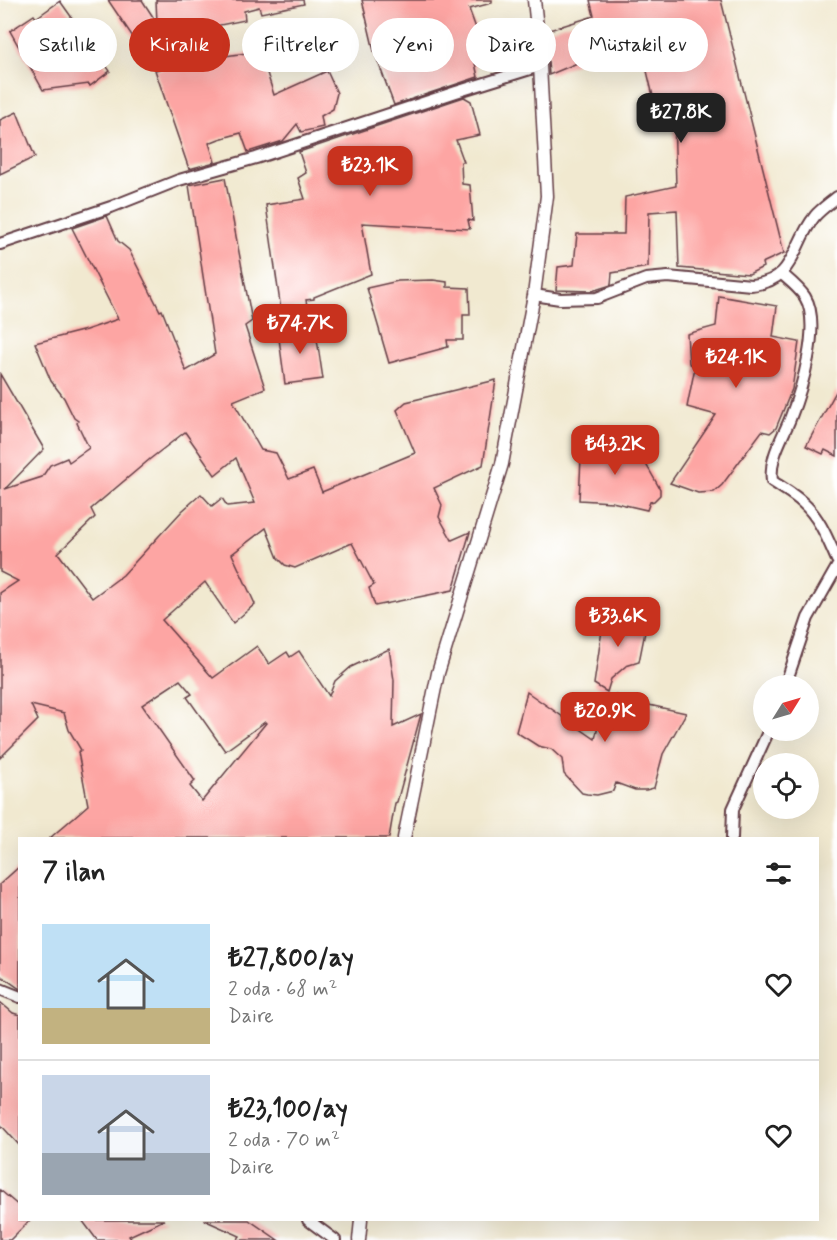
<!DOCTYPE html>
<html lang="tr">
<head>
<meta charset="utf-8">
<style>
	body { margin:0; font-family:Mynerve,sans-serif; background:#f6f6f6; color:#222; height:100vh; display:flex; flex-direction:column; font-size:22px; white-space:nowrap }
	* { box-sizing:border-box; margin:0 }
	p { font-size:20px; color:#767676 }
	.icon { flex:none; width:33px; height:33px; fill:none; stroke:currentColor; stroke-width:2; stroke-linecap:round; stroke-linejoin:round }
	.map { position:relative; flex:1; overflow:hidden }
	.sheet { position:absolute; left:18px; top:837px; width:801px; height:384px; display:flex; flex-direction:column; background:#fff; border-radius:0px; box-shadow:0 6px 24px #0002 }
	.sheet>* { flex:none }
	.guide { position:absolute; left:18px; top:18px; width:801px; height:54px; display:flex; gap:12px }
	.needle { width:39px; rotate:53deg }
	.tools { position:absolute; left:753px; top:675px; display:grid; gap:12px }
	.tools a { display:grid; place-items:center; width:66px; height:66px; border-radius:50%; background:#fff; box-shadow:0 6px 24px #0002; font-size:30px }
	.price { position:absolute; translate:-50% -51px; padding:0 14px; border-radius:12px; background:#c8321e; color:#fff; font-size:20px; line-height:39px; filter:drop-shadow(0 2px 3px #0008) }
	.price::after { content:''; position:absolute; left:50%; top:36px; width:18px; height:14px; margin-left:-9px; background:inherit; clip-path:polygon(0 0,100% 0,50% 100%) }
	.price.current { background:#222; color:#fff }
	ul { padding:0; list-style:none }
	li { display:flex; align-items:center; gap:18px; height:150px; padding:0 24px }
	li+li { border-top:2px solid #e0e0e0 }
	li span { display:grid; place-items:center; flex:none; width:168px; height:120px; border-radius:0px; color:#555 }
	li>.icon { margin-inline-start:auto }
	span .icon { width:72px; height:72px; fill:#fffc; stroke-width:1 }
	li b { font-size:26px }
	h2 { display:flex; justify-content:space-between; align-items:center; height:72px; padding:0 24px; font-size:26px }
	.tag { padding:0 21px; border-radius:27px; background:#fff; box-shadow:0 6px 24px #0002; font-size:21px; line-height:54px }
	.tag.current { background:#c8321e; color:#fff }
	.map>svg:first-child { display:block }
	.building { fill:#fda5a3; fill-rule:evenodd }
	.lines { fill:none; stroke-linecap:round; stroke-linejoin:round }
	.minor-casing { stroke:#633d44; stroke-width:14 }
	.tertiary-casing { stroke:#633d44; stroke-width:15 }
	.minor { stroke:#fff; stroke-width:10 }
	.tertiary { stroke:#fff; stroke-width:12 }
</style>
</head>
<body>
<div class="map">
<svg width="837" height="1240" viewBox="0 0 837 1240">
	<rect width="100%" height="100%" fill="#fff"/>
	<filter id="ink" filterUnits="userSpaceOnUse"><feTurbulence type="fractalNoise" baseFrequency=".0167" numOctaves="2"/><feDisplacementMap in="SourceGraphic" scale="12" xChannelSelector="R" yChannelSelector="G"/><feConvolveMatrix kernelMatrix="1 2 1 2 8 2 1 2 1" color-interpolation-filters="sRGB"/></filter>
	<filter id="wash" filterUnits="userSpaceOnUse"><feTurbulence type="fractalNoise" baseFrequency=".008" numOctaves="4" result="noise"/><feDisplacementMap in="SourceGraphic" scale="24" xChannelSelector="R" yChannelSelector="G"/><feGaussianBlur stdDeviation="1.35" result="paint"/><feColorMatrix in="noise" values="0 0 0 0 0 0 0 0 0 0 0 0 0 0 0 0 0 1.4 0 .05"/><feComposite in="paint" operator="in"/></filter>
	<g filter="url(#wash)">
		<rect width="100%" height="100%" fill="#f1e9d0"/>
		<g id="blocks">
			<g class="building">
				<path d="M108,0H142L157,23L156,0H303L304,4L261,13L259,7L244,11L245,20L151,39L152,49L145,55Z"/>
				<path d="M362,0H492V3L469,9L485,53L475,63L478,77L394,105L374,51Z"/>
				<path d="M590,0H721L784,253L762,263L763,267L749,274L679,268L677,210L649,212L648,267L612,273L611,285L592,291L556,290L558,267L574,265L577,234H624L625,197L676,186L674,116L658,117L636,25L602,46V44L575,64L549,75L546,31L594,16Z"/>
				<path d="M60,1L110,71L90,86L89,84L43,90L10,31L34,15L36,18Z"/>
				<path d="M260,51L274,95L327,71L337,93L333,109L321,116L323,127L301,132L297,124L283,141L248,152L241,133L219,139L209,143L215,162L189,169L155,70L197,60Z"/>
				<path d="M464,97L471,101L480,135L456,140L464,162H461L462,184L470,185L473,221L468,220L470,229L362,223L371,274L314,297V299L306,300L307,306L281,310L266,205L305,199L298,178L306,173L299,152Z"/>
				<path d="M17,112L35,157L0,174V120Z"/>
				<path d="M225,178L252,321L245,326L265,388L233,401L261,450L276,453L289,479L313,470L322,492L415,453L397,410L406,402L496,380L483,465L434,488L442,505L439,517L452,540L470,532L453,590L375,606L369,588L374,585L352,543L295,568L285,565L278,558L266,528L232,554L255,604L233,623L205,582L162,620L213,678L257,646L269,664L287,652L290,657L299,651L329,696L335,681L351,667L389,649L394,680L393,727L421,714L397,802L395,803L389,838H50L88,805L78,752L81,750L69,730L64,713L31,705L38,720L0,758V593L18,581L0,572V374L44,449L5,489L42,477L50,465L67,458L69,462L89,448L77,423L78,421L74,418L64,398L51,381L35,343L86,330L118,319L72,228L107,216L118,241L129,250L160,311L162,310L186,371L215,354L189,185ZM185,432L215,475L236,458L255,503L227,506L222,498L212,506L201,494L182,511L123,575L92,598L58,553L95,517L91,509L150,459ZM180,680L192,694L187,697L225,751L265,722L266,723L202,801L190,786L195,781L142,705Z"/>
				<path d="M433,280L447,282V287L469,288L470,315H463V340H447L448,347L389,363L367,288L398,281Z"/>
				<path d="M719,296L777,306L773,337L799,342L792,389L776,428L770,433L762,431L722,485L714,492L698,493L670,483L716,415L687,407L695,367L689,363L687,334L716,326Z"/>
				<path d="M315,326L323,379L285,384L278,331Z"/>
				<path d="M837,390V456L825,450L823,454L806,446Z"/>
				<path d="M582,437L598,439L611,446L614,450L634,453L642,457L660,489V495L654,501L650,502L647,510L612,502L579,500Z"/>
				<path d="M604,617L647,622L639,662L626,666L611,679L607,692L594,684Z"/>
				<path d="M527,692L595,739L604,702L614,695L636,700L635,702L686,713L663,754L654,788L646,790H635L616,783L613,791L597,795L587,794L582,793L564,774L562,759L551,749L538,746L516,732Z"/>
				<path d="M20,866V989L0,975V884Z"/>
				<path d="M0,1002L13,1013L20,1015V1146L0,1124Z"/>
				<path d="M0,1190L20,1207V1220H30L10,1240H0Z"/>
				<path d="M82,1220H164L129,1236L132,1240H97Z"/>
				<path d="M204,1220H249L278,1240H237L240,1236Z"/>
			</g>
		</g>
	</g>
	<g filter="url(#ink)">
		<use href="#blocks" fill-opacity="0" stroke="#633d44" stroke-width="1.5"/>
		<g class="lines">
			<g class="minor-casing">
				<g id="minor">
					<path d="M0,244L111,207L179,180L256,158L456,92L540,66"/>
					<path d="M782,274C790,281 799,288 805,297C822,325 801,391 790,419C782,439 769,458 772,481C782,488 794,494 803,503C820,518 828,540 837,560"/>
					<path d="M534,295L560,299L597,298L646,279L668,277L751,285C796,281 791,246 815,216C821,209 830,203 837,197"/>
					<path d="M785,686L808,618L837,567"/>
					<path d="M732,838L733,809L769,730"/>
					<path d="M0,989L20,997"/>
					<path d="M308,1220L335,1240"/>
				</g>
			</g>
			<g class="tertiary-casing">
				<g id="tertiary">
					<path d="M404,838L438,673L502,464L534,295L547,196L539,47L534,0"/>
					<path d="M359,1240L361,1220"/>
				</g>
			</g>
			<use href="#minor" class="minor"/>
			<use href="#tertiary" class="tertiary"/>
		</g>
	</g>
</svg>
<div class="tools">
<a><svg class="needle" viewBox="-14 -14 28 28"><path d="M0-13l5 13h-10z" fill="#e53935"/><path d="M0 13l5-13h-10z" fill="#767676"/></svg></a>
<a><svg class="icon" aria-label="locate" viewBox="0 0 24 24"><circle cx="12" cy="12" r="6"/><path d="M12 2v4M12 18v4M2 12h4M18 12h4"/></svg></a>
</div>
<b class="price current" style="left:681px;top:144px">₺27.8K</b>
<b class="price" style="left:370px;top:197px">₺23.1K</b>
<b class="price" style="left:300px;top:355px">₺74.7K</b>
<b class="price" style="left:736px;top:389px">₺24.1K</b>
<b class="price" style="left:615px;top:476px">₺43.2K</b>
<b class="price" style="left:618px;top:648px">₺33.6K</b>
<b class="price" style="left:605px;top:743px">₺20.9K</b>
<div class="guide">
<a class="tag">Satılık</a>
<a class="tag current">Kiralık</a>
<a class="tag">Filtreler</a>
<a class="tag">Yeni</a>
<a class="tag">Daire</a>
<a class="tag">Müstakil ev</a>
</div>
<section class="sheet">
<h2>7 ilan<svg class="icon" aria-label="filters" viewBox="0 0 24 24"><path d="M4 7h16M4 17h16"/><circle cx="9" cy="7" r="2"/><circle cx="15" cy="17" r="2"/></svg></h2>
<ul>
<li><span style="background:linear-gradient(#bfe0f5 70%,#c2b280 0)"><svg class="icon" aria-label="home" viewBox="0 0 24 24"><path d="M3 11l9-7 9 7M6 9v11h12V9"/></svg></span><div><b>₺27,800/ay</b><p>2 oda · 68 m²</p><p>Daire</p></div><svg class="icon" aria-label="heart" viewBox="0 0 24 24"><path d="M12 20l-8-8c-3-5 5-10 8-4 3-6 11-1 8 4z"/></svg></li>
<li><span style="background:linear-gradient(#c9d6e8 65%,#9aa5b1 0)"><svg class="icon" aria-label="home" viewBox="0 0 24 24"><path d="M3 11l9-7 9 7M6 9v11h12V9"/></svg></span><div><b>₺23,100/ay</b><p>2 oda · 70 m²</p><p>Daire</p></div><svg class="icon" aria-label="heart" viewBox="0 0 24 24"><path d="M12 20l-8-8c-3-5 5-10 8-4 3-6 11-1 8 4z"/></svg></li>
</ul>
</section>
</div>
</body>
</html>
